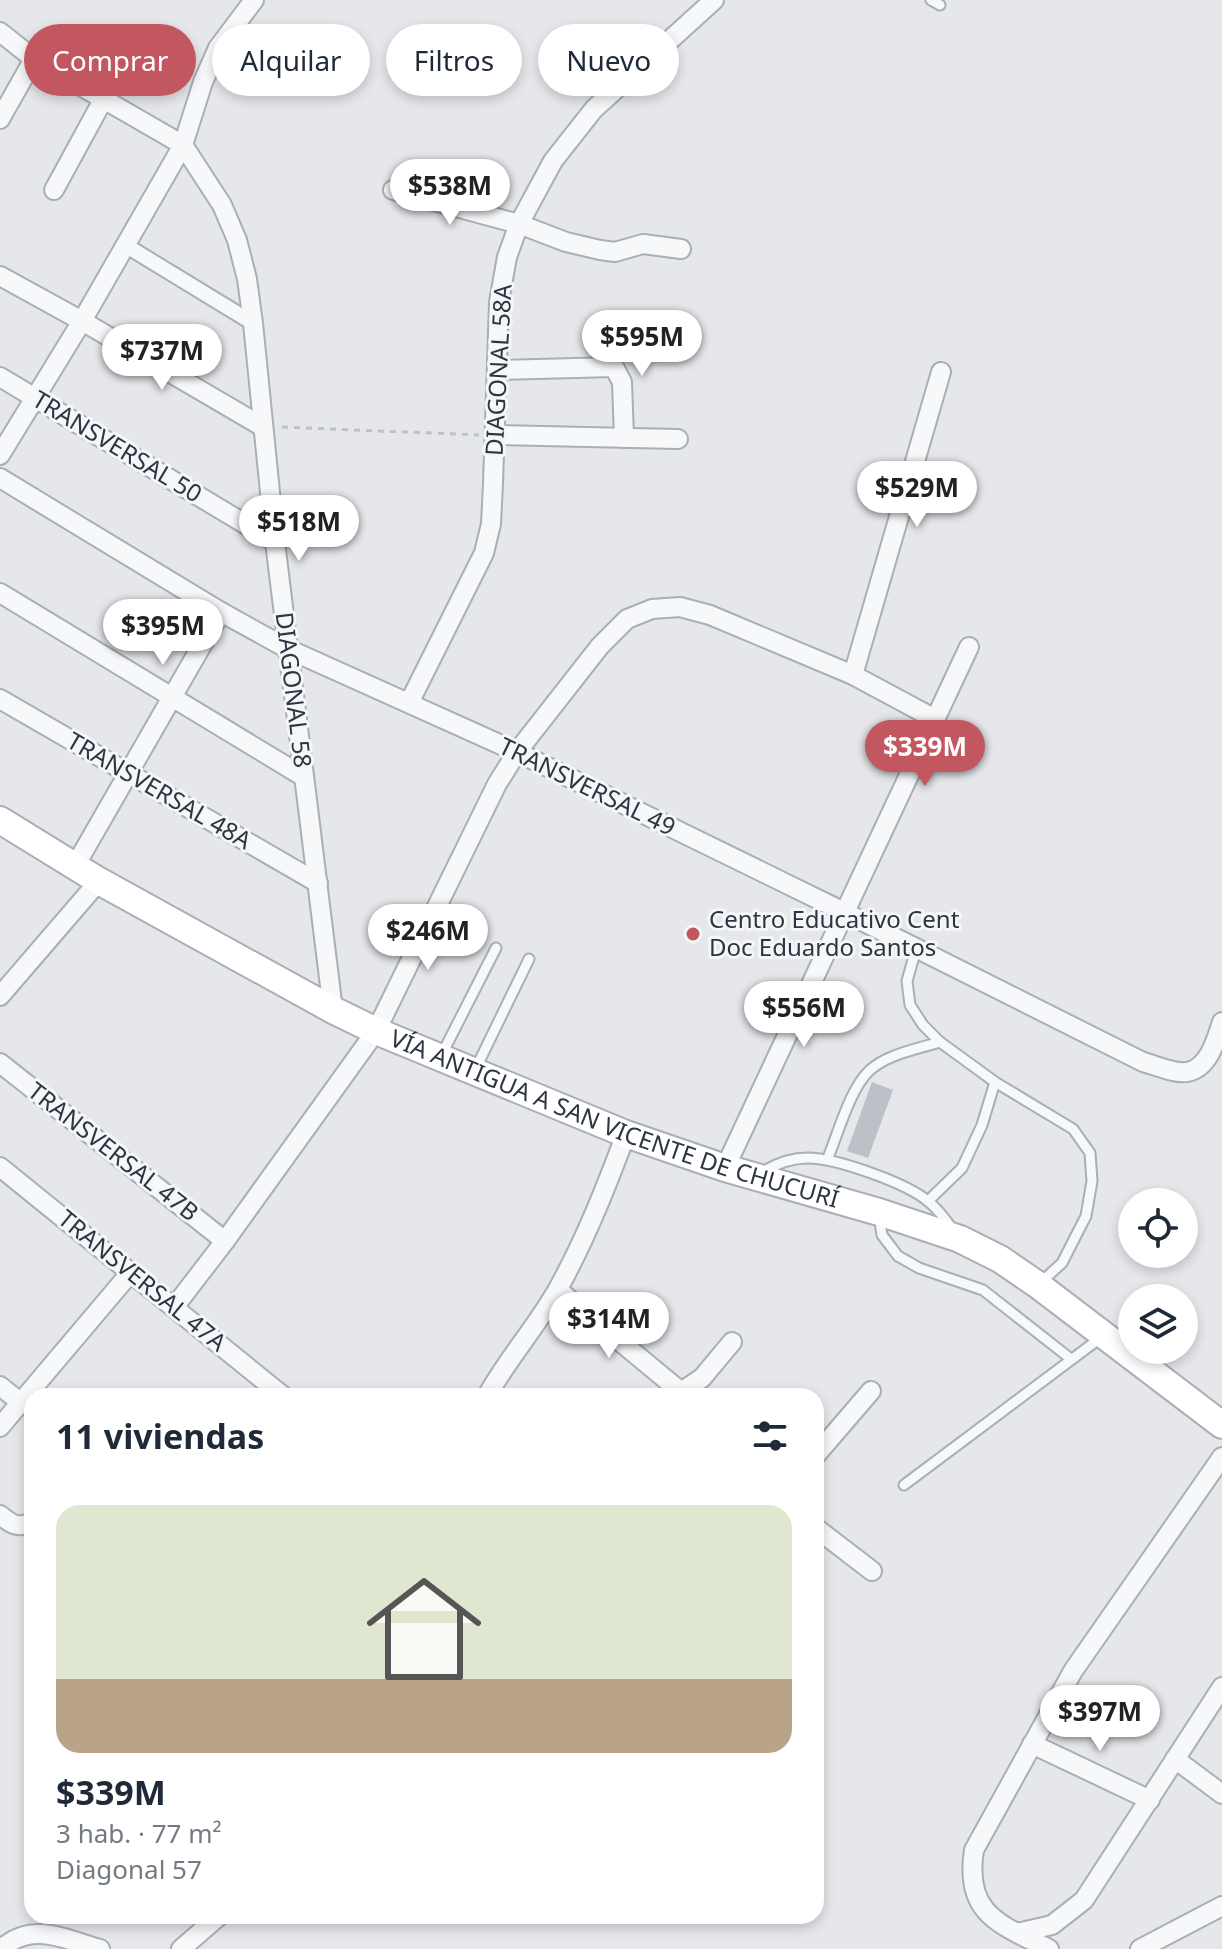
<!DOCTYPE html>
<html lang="es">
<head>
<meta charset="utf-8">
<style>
	body { margin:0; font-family:"Noto Sans",sans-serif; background:#f6f6f7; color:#1f2937; height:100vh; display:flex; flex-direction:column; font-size:30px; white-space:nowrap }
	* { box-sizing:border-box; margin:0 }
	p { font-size:26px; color:#747a83 }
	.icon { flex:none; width:44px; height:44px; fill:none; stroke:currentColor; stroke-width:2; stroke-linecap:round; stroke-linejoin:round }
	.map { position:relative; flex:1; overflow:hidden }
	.side { position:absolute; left:24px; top:1388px; width:800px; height:536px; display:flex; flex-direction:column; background:#fff; border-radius:24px; box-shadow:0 4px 12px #0003 }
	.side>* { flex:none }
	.hud { position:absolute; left:24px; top:24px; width:800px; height:72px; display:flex; gap:16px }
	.fabs { position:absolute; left:1118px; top:1188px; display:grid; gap:16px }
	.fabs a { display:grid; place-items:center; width:80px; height:80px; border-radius:50%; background:#fff; box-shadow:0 4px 12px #0003; font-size:40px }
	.price { position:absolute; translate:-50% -68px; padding:0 18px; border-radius:28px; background:#fff; color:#222; font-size:26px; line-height:52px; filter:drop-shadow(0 2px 4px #0008) }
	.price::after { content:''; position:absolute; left:50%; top:48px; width:24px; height:18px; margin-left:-12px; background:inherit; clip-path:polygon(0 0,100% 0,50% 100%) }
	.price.on { background:#c35760; color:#fff }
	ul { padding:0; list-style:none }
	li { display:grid; align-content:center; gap:16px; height:424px; padding:0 32px }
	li+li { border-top:2px solid #e0e1e3 }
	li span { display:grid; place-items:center; height:248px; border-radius:24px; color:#555 }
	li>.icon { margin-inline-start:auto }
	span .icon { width:144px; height:144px; fill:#fffc; stroke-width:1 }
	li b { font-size:34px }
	h2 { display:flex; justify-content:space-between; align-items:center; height:96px; padding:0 32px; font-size:34px }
	.pill { padding:0 28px; border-radius:36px; background:#fff; box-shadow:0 4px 12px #0003; font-size:28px; line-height:72px }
	.pill.on { background:#c35760; color:#fff }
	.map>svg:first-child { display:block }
	.building { fill:#bcc0c7 }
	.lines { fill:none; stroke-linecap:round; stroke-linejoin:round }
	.service-casing { stroke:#aaaeb5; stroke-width:13 }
	.pedestrian-casing { stroke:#aaaeb5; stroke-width:18 }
	.minor-casing { stroke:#aaaeb5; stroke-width:22 }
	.secondary-casing { stroke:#aaaeb5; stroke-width:30 }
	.path { stroke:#bec1c6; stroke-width:3; stroke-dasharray:6 6; stroke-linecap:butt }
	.service { stroke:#f7f8f9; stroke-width:9 }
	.pedestrian { stroke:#f7f8f9; stroke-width:14 }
	.minor { stroke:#f7f8f9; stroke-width:18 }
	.secondary { stroke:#fff; stroke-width:26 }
	.poi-dot { fill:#c35760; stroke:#f4f6f8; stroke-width:3 }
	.labels { text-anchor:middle; stroke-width:6; stroke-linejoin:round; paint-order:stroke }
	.street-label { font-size:24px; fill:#2d3442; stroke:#f4f6f8 }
	.poi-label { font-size:24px; fill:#2d3442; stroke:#f4f6f8; text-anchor:start }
</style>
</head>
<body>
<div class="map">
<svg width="1222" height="1949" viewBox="0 0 1222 1949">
	<rect width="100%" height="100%" fill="#e5e7eb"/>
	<path class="building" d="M872,1082L893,1090L868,1158L847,1151Z"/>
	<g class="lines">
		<g class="service-casing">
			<g id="service">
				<path d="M931,0L940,5"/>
				<path d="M916,949L907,981L910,1005L923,1025L940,1042L995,1082L1073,1129L1090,1153L1092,1181L1086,1216L1062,1263L1040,1283"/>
				<path d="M441,1056L496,948"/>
				<path d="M475,1070L529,959"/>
				<path d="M827,1160C838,1134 850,1088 870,1070C888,1054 917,1049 940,1042"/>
				<path d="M761,1173C775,1164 791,1158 808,1158C836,1158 907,1183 929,1202C939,1210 946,1220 953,1230"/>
				<path d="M928,1201L962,1168L982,1125L995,1082"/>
				<path d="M879,1216L882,1235L898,1256L919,1268L983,1290L1071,1359"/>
				<path d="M904,1485L1103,1336"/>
			</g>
		</g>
		<g class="pedestrian-casing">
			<path id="pedestrian" d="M125,245L253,323"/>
		</g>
		<g class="minor-casing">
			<g id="minor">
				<path d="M0,32L34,59L183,145L222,205L237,240L247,279L253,323L275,542L333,1010"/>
				<path d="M0,119L34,59"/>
				<path d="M54,190L103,100"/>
				<path d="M393,190L519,224L566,242L600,250L615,252L643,244L681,249"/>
				<path d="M0,276L82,321L263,427"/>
				<path d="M497,370L614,367L622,382L624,438"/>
				<path d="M0,377L275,542"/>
				<path d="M496,435L678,439"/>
				<path d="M0,455L82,321L183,145L203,82L218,48L254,0"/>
				<path d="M0,478L221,612L288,649L517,752L844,912L1143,1062C1155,1065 1174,1074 1187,1072C1209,1068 1216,1040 1222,1022"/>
				<path d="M0,593L304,777"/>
				<path d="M853,675L941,372"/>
				<path d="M0,699L318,883"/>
				<path d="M409,703L484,553L491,524L493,483L499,302L507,257L519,224L553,161L594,109L714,0"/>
				<path d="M75,866L221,612"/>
				<path d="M0,996L99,881"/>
				<path d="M0,1063L225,1241"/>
				<path d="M0,1167L283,1396"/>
				<path d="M725,1168L969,647"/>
				<path d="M558,1290L686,1396"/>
				<path d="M175,1306L225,1241L376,1031L497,784L517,752L600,646L627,619L652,609L680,607L710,615L853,675L935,719"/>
				<path d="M0,1386L20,1402"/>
				<path d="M487,1396C508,1358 538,1325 559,1287C586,1238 606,1187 626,1134"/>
				<path d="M675,1396L702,1378L732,1342"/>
				<path d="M0,1427L131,1272"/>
				<path d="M816,1455L871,1391"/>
				<path d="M0,1515C11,1524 18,1529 32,1522"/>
				<path d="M816,1528L872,1571"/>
				<path d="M1032,1744L1150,1800"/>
				<path d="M1175,1759L1222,1794"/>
				<path d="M1017,1933L1052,1925L1084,1900L1222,1687"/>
				<path d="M1,1949C32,1921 64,1939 100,1949"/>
				<path d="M181,1949L219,1916"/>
				<path d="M1049,1949C999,1924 964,1914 974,1850L1073,1671L1222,1457"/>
				<path d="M1140,1949L1222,1906"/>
			</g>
		</g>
		<g class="secondary-casing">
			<g id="secondary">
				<path id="s1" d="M0,820L99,881L333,1010L376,1031L626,1134L725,1168L879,1212L960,1239L1000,1259L1038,1285L1222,1425"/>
			</g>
		</g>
		<path class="path" d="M282,427L479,435"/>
		<use href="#service" class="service"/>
		<use href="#pedestrian" class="pedestrian"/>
		<use href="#minor" class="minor"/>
		<use href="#secondary" class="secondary"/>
	</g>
	<circle class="poi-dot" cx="693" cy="934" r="8"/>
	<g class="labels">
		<g class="street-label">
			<text transform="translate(499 370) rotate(-87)" y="8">DIAGONAL 58A</text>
			<text transform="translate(117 447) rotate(31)" y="8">TRANSVERSAL 50</text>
			<text transform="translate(293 690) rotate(83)" y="8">DIAGONAL 58</text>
			<text transform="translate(587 787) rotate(26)" y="8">TRANSVERSAL 49</text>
			<text transform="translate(159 791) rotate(30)" y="8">TRANSVERSAL 48A</text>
			<text dy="8" stroke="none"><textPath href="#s1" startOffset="686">VÍA ANTIGUA A SAN VICENTE DE CHUCURÍ</textPath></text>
			<text transform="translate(113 1152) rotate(38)" y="8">TRANSVERSAL 47B</text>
			<text transform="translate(142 1281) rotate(39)" y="8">TRANSVERSAL 47A</text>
		</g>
		<g class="poi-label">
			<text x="709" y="928">Centro Educativo Cent<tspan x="709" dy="28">Doc Eduardo Santos</tspan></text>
		</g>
	</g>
</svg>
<div class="fabs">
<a><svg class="icon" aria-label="locate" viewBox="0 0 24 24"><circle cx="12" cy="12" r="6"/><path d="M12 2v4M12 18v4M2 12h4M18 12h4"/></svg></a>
<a><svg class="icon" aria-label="layers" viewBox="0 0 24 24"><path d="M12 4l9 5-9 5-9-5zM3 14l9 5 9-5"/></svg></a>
</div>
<b class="price" style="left:450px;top:227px">$538M</b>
<b class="price" style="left:642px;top:378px">$595M</b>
<b class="price" style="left:162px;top:392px">$737M</b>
<b class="price" style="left:917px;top:529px">$529M</b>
<b class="price" style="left:299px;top:563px">$518M</b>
<b class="price" style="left:163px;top:667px">$395M</b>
<b class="price on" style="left:925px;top:788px">$339M</b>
<b class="price" style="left:428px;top:972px">$246M</b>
<b class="price" style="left:804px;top:1049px">$556M</b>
<b class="price" style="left:609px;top:1360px">$314M</b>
<b class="price" style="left:1100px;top:1753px">$397M</b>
<div class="hud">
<a class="pill on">Comprar</a>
<a class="pill">Alquilar</a>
<a class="pill">Filtros</a>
<a class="pill">Nuevo</a>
</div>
<section class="side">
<h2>11 viviendas<svg class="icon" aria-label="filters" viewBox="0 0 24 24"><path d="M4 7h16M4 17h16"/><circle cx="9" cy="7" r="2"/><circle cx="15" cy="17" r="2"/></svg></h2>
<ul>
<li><span style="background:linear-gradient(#dfe7d0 70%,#b9a48a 0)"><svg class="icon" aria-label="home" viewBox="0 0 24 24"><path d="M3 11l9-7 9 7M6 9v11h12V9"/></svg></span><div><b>$339M</b><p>3 hab. · 77 m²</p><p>Diagonal 57</p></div></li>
</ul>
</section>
</div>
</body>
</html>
